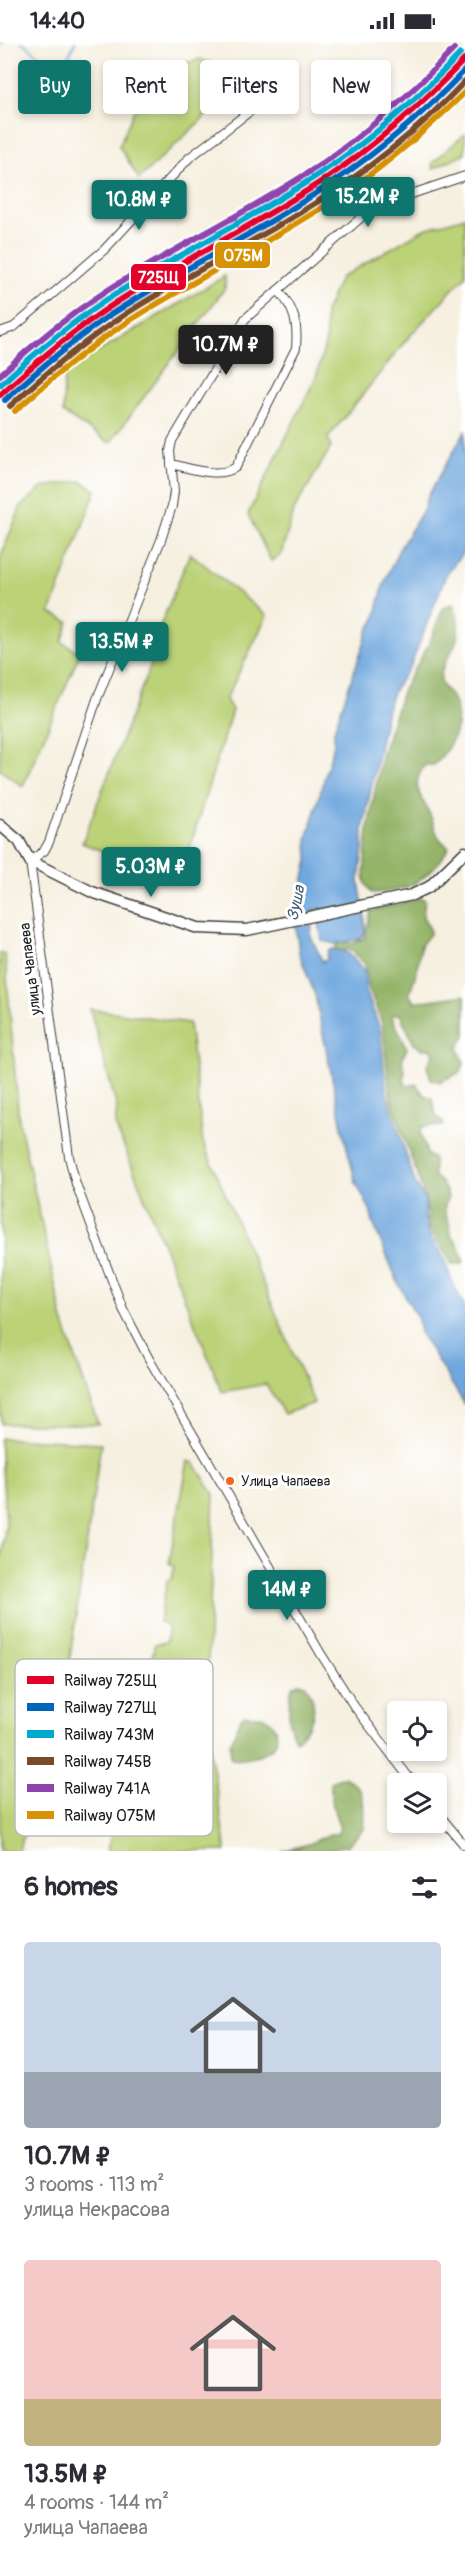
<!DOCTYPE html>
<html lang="en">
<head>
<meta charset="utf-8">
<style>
	body { margin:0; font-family:Pangolin,sans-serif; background:#f2f2f3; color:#2b2b33; height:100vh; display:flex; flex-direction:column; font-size:22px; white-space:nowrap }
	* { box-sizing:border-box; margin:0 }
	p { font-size:20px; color:#7c7c81 }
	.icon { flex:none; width:33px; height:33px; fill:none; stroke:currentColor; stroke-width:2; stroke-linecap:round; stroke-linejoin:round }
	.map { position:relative; height:1809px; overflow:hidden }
	.sheet { display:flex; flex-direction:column; background:#fff; flex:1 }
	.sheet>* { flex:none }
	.hud { position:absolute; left:18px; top:18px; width:429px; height:54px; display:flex; gap:12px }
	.controls { position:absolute; left:387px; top:1659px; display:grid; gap:12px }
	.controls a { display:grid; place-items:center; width:60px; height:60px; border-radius:6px; background:#fff; box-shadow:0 3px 9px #0003; font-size:30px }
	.price { position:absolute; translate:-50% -51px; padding:0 14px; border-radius:6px; background:#0f766e; color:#fff; font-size:20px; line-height:39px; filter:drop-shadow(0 2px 3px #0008) }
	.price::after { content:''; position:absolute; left:50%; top:36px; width:18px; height:14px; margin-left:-9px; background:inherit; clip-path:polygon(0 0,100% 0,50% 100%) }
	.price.selected { background:#222; color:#fff }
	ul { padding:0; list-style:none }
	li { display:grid; align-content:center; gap:12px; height:318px; padding:0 24px }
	li span { display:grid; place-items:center; height:186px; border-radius:6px; color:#555 }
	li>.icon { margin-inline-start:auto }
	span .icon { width:108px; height:108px; fill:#fffc; stroke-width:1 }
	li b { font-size:26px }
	h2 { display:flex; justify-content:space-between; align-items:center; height:72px; padding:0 24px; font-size:26px }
	.chip { padding:0 21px; border-radius:6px; background:#fff; box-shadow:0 3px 9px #0003; font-size:21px; line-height:54px }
	.chip.selected { background:#0f766e; color:#fff }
	.status { display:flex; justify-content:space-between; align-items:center; height:42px; padding:0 30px; background:#fff; direction:ltr }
	.status svg { height:16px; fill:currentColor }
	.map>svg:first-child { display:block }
	.green { fill:#bbd277; stroke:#6c774a; stroke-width:1.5 }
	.forest { fill:#94b468; stroke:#586842; stroke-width:1.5 }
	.water { fill:#70a7de; stroke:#46627d; stroke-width:1.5 }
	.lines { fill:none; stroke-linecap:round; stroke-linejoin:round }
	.stream { stroke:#70a7de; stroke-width:2 }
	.minor-casing { stroke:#3d3c39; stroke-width:10 }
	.major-casing { stroke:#3d3c39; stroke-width:13 }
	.minor { stroke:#fff; stroke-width:8 }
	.major { stroke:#fff; stroke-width:10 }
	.rail { stroke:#1c1c1c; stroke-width:2; stroke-dasharray:9 4.5; stroke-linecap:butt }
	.rail-1-casing { stroke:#fff; stroke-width:10 }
	.rail-2-casing { stroke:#fff; stroke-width:10 }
	.rail-3-casing { stroke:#fff; stroke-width:10 }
	.rail-4-casing { stroke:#fff; stroke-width:10 }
	.rail-5-casing { stroke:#fff; stroke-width:10 }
	.rail-6-casing { stroke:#fff; stroke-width:10 }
	.rail-1 { stroke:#e4002b; stroke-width:6 }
	.rail-2 { stroke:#0065bd; stroke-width:6 }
	.rail-3 { stroke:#00a9ce; stroke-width:6 }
	.rail-4 { stroke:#7a4b2a; stroke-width:6 }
	.rail-5 { stroke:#8e44ad; stroke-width:6 }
	.rail-6 { stroke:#d69104; stroke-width:6 }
	.bus-dot { fill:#f26522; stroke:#fff; stroke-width:2 }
	.labels { text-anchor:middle; stroke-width:6; stroke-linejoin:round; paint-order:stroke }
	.bus-label { font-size:14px; fill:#1c1c1c; stroke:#fff; text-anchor:start }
	.street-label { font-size:15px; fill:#1c1c1c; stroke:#fff }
	.water-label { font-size:16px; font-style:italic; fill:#425b73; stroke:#fff }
	.key { fill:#fff; stroke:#bbb; stroke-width:1.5 }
	.key-label { font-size:16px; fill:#1c1c1c }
	.line-badge { stroke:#fff; stroke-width:2 }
	.badge-label { font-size:16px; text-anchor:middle; font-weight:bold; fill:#fff }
</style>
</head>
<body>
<div class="status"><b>14:40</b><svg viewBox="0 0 49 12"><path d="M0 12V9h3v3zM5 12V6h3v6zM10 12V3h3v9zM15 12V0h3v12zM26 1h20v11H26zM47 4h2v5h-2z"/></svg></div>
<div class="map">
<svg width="465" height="1809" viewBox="0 0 465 1809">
	<rect width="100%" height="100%" fill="#fff"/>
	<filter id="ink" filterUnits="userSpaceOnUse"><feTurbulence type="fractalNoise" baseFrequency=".0167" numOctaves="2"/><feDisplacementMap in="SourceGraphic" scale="12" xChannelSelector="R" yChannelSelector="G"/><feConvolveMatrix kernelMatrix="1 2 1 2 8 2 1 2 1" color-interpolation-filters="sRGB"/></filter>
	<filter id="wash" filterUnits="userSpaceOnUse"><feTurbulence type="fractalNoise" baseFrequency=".008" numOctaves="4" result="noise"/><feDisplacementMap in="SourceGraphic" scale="24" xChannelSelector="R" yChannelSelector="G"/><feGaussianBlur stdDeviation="1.35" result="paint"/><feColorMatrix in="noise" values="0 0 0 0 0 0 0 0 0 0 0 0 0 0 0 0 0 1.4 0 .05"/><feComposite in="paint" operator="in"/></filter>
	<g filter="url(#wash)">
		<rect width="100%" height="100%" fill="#f6f0e0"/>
		<g class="green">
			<path d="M200,17L243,33L231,50L139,137L119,104L150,31Z"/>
			<path d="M465,92V111L433,127L432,121Z"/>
			<path d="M465,175V234L407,297L328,396L331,405L294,468L281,513L271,519L248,472L316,335L326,299L325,271L340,236L424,187Z"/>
			<path d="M225,234V246L110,401L63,371L64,330Z"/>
			<path d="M81,439L96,448L50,571L69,580L62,600L80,611L23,744L0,728V516L21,464L43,445Z"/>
			<path d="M190,511L267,574L226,657L232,668L182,831L171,838L131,829L125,818L82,801L159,601L157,592Z"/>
			<path d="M0,911L5,912L19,1079L63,1279L98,1382H1Z"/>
			<path d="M90,967L189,981L203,1100L314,1361L284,1372L266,1342L222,1350L115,1082L117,1066Z"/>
			<path d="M0,1396L101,1401L56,1712L18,1809H0V1526L6,1481Z"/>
			<path d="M188,1419L194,1421L214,1452L206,1681L226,1809H107L155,1602L166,1600L169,1585L159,1580L167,1539L172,1537L174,1525L169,1521Z"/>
		</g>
		<g class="forest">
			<path d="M453,562C460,576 460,594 453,607C449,615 442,623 441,633C439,643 448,649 453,657C465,681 451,705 434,723H425C408,745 423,755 431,775C434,782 435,790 440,797C443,801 447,803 449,806C428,838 410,849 372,851L366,843L364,834L368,786L382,711L403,647L429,602L443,565Z"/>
			<path d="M421,856L425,858L423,875L430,887V892L421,903L416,931L409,953L415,960L465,953V994L458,1006L464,1021L461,1030L440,1040L431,1037L427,1024L434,1011L431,1007H422L414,1002L400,972L391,973L407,1006L402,1018L405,1031L403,1036L407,1044L416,1042L424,1053L432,1056L436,1074L443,1080L444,1084H425L421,1087C420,1097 426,1103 427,1113L434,1117V1135C441,1138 446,1148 448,1155C439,1175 452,1176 451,1194L457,1201L464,1218L462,1222H452L429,1187L426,1158L391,1058L382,981L369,946L365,922L352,908L348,906L344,910H336L335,907L339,899L352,902L365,896L371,869Z"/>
			<path d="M299,1641L306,1643C320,1666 314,1681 296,1699C287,1686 288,1661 292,1645Z"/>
			<path d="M245,1673C251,1675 259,1673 264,1675C269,1677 274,1683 276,1689C282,1713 248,1716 231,1717L230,1701C237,1692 235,1679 245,1673Z"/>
			<path d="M344,1735C370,1749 362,1763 364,1787L347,1804C338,1804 335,1807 327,1808C313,1809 297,1809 282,1809L309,1802L330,1792H337L340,1787L333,1765L330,1740Z"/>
		</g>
		<path class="water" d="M465,389V508L446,533L411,623L394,648L387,667L363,787V807L359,839L365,875V891L360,897L335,902L322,899L317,867H313L311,895L323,920L327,917L328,909L333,907L347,910L364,927L367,952L380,987L387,1053L416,1143L425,1158V1177L429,1193L444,1216L453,1242L465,1265V1363L420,1291L418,1277L399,1243L373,1181L370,1168L356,1141L344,1094L315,953L299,911L295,876L308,818L307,797L334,702V688L368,589L375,577L383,544L398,509L424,467L427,456Z"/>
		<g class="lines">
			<g class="stream">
				<path d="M22,0C38,9 44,29 66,20L75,0"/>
				<path d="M0,3L3,0"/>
			</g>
		</g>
	</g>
	<g filter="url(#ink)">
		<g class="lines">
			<g class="minor-casing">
				<g id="minor">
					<path d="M0,290L14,285L105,207L189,116L262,60"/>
					<path d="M171,422C189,426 220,437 236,425L296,306C298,282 295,267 278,248"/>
					<path d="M414,1742L354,1664L321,1612L149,1317L123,1267L107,1225L76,1142L69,1115L30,819L44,809L49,800L97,657L161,498L172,464L174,449L170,409L172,399L245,277L373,165L465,134"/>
					<path d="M436,1769L465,1804"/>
				</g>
			</g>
			<g class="major-casing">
				<path id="major" d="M0,783L19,799L30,819L92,850L198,886L247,888L412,853L429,845L465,810"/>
			</g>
			<use href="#minor" class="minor"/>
			<use href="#major" class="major"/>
			<path class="rail" d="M0,344C47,303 96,265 150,233C205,201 263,173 316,137C370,100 420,57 465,10"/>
			<g class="rail-1-casing">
				<path id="rail-1" d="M0,353C37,319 75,287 117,260C186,216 260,181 328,135C378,101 423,61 465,17"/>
			</g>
			<g class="rail-2-casing">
				<path id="rail-2" d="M5,358C37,329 71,300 107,275C172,232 242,199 307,157C365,121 418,78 465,28"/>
			</g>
			<g class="rail-3-casing">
				<path id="rail-3" d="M0,343C36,310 73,279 114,253C182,210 255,175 322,130C372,97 418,56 460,12"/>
			</g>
			<g class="rail-4-casing">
				<path id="rail-4" d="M10,364C46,331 83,300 124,273C184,234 249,203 309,165C366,130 419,88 465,39"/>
			</g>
			<g class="rail-5-casing">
				<path id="rail-5" d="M0,333C33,302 69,273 108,248C177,204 251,169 320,123C369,89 413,50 454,7"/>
			</g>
			<g class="rail-6-casing">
				<path id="rail-6" d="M15,369C51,337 88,305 129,279C198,235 272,200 340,154C385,124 426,88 465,50"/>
			</g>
			<use href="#rail-1" class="rail-1"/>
			<use href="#rail-2" class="rail-2"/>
			<use href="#rail-3" class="rail-3"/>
			<use href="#rail-4" class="rail-4"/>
			<use href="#rail-5" class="rail-5"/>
			<use href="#rail-6" class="rail-6"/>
		</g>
	</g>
	<circle class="bus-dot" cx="230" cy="1439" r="5"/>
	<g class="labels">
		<g class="bus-label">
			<text x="241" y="1444">Улица Чапаева</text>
		</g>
		<g class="street-label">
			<text transform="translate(30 927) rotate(-97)" y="5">улица Чапаева</text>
		</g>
		<g class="water-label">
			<text transform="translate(295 861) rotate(-78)" y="6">Зуша</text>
		</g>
	</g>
	<rect x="15" y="1617" width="198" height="177" rx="9" class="key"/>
	<rect x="27" y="1634" width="27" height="8" fill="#e4002b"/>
	<rect x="27" y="1661" width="27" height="8" fill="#0065bd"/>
	<rect x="27" y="1688" width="27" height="8" fill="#00a9ce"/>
	<rect x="27" y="1715" width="27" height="8" fill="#7a4b2a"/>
	<rect x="27" y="1742" width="27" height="8" fill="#8e44ad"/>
	<rect x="27" y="1769" width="27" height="8" fill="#d69104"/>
	<g class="key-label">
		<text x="64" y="1644">Railway 725Щ</text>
		<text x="64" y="1671">Railway 727Щ</text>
		<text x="64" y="1698">Railway 743М</text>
		<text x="64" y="1725">Railway 745В</text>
		<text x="64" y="1752">Railway 741А</text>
		<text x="64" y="1779">Railway 075М</text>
	</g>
	<g class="line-badge">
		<rect x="214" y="199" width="57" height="28" rx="6" fill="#d69104"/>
		<rect x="130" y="221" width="57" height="28" rx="6" fill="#e4002b"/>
	</g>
	<g class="badge-label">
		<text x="243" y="219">075М</text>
		<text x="158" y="241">725Щ</text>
	</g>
</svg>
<div class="controls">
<a><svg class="icon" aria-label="locate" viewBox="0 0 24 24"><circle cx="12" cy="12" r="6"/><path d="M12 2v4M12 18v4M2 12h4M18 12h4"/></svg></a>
<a><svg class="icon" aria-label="layers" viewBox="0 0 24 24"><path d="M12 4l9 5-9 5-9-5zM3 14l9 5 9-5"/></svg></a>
</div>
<b class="price" style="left:368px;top:186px">15.2M ₽</b>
<b class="price" style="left:139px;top:189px">10.8M ₽</b>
<b class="price selected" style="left:226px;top:334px">10.7M ₽</b>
<b class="price" style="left:122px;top:631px">13.5M ₽</b>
<b class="price" style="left:151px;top:856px">5.03M ₽</b>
<b class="price" style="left:287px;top:1579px">14M ₽</b>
<div class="hud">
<a class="chip selected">Buy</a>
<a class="chip">Rent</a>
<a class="chip">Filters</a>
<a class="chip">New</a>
</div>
</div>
<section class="sheet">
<h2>6 homes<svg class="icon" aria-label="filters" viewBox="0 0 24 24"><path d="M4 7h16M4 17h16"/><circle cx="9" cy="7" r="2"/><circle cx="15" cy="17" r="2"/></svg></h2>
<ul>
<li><span style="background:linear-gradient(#c9d6e8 70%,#9aa5b1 0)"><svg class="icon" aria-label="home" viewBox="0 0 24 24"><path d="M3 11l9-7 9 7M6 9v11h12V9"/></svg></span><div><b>10.7M ₽</b><p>3 rooms · 113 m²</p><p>улица Некрасова</p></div></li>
<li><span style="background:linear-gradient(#f6c9c9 75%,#c2b280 0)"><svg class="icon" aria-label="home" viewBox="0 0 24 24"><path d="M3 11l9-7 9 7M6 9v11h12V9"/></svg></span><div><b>13.5M ₽</b><p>4 rooms · 144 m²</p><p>улица Чапаева</p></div></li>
</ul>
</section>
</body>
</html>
